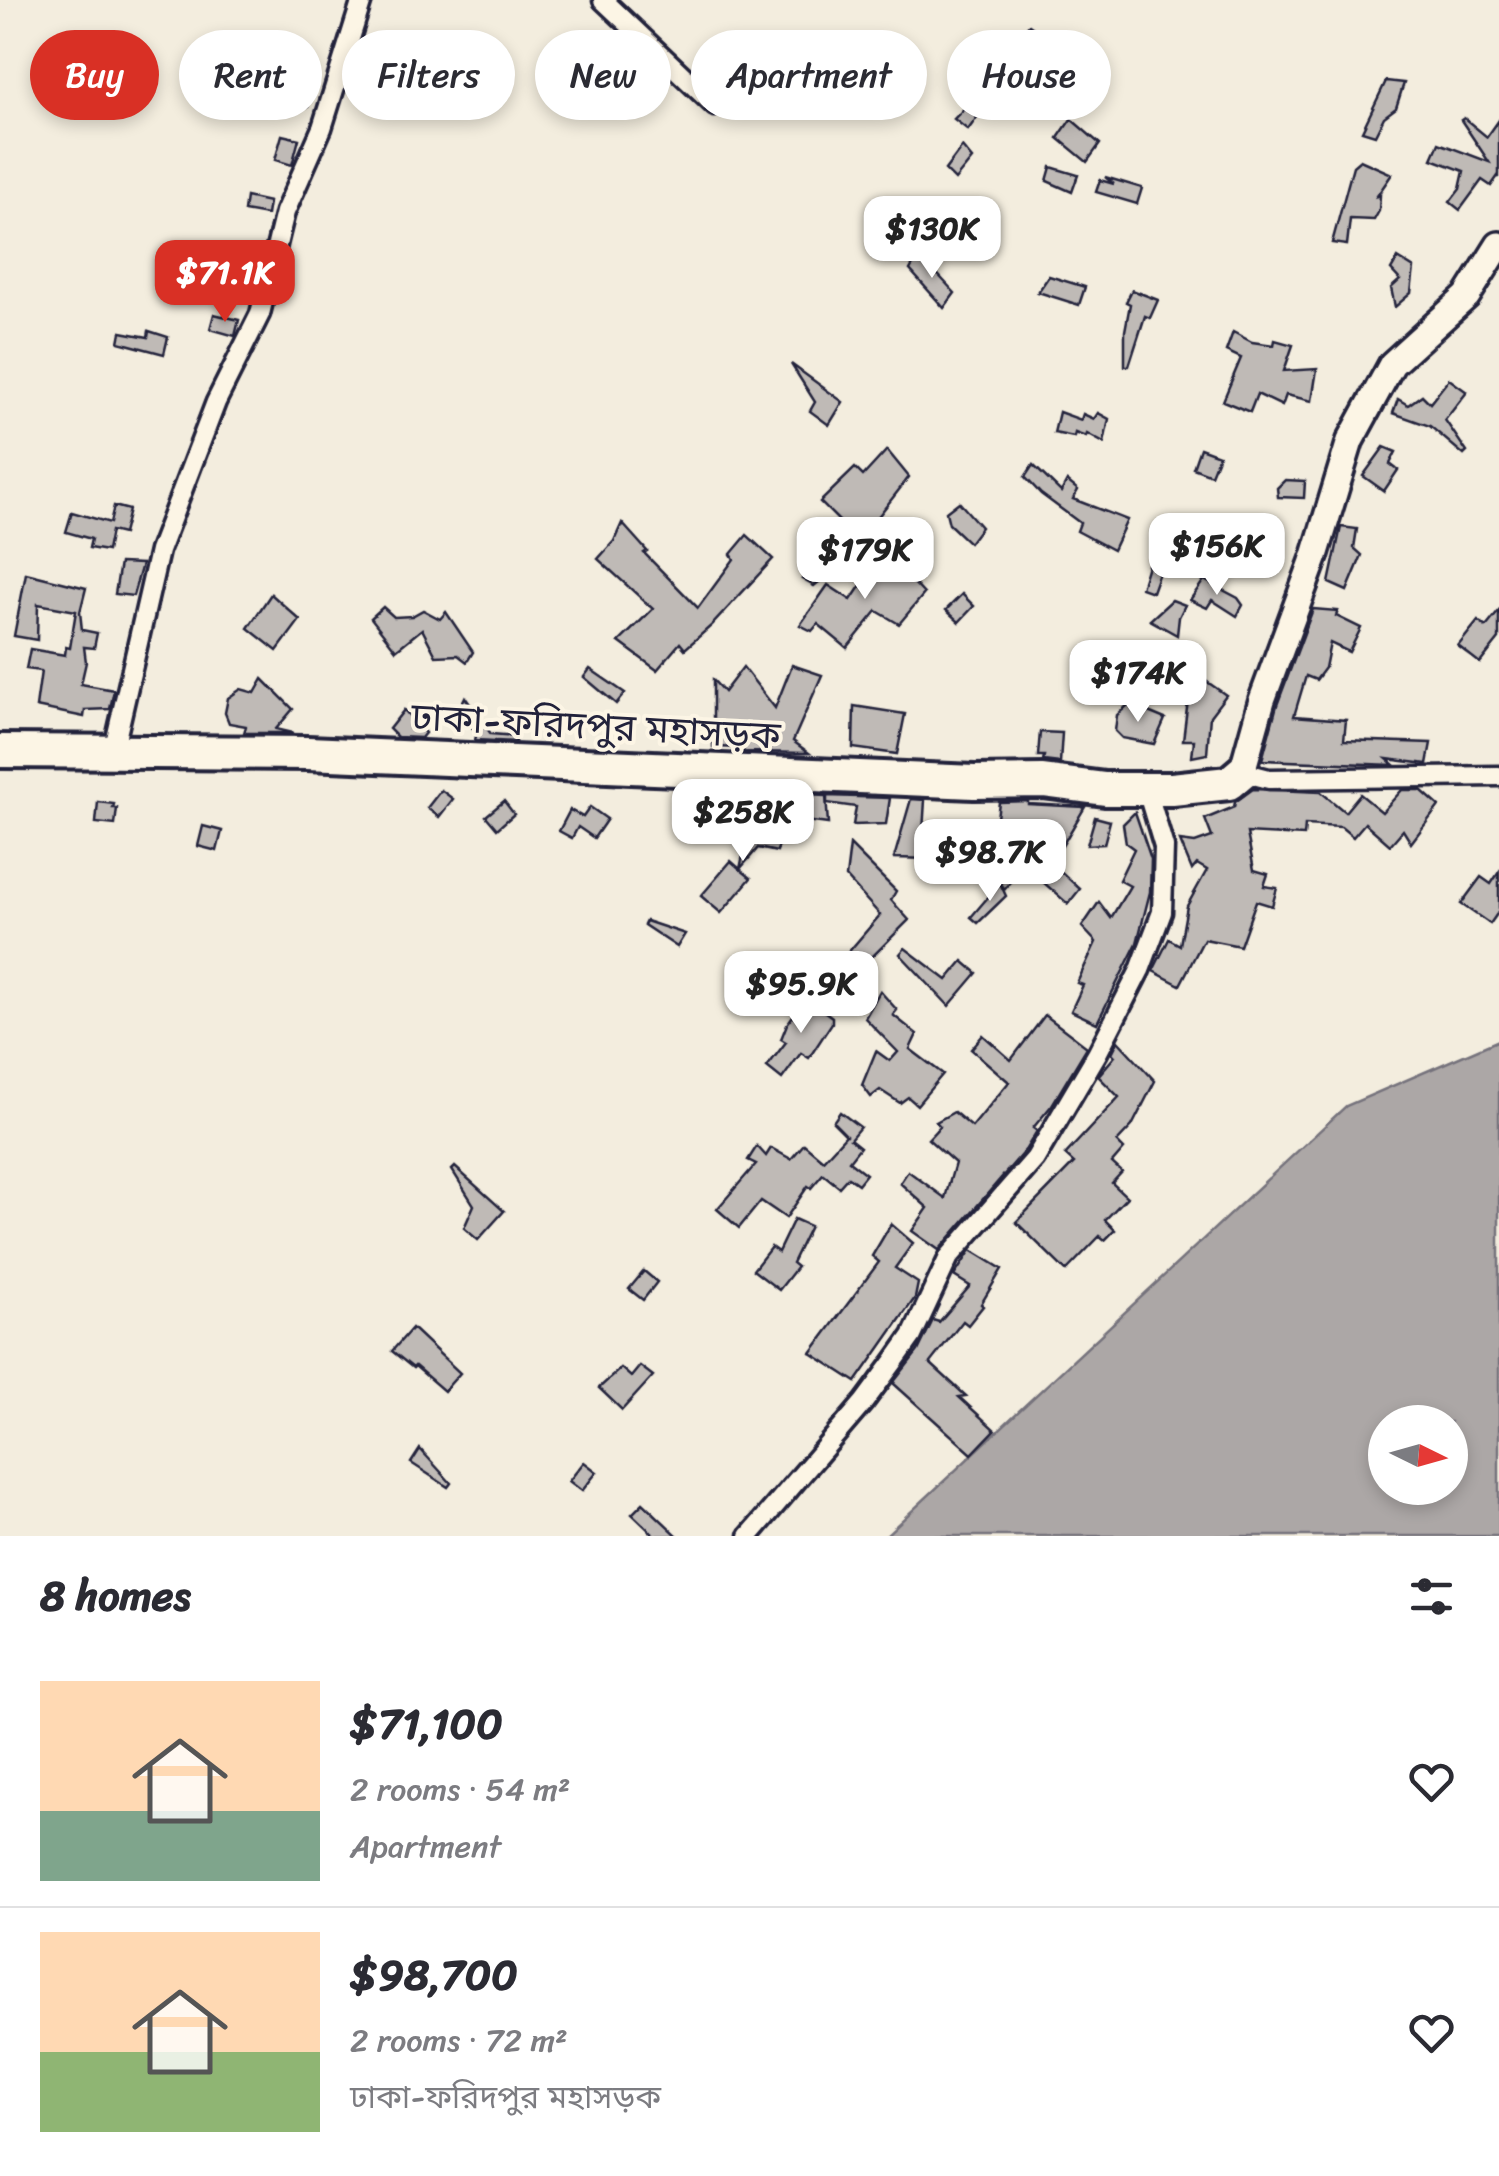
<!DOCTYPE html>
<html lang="en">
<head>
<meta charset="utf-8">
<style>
	body { margin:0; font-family:Sriracha,"Noto Sans Bengali",sans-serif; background:#f2f2f3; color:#2b2b33; height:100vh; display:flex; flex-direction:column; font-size:38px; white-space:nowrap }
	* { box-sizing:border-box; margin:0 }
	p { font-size:32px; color:#7c7c81 }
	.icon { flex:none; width:55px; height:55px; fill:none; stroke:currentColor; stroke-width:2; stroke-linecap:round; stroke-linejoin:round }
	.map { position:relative; height:1536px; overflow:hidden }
	.details { display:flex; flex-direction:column; background:#fff; flex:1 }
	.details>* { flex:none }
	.guide { position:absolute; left:30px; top:30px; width:1440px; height:90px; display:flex; gap:20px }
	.needle { width:65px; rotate:95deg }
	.fabs { position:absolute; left:1368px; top:1405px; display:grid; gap:20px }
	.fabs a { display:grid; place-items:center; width:100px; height:100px; border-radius:50%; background:#fff; box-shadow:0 5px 15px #0003; font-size:50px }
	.price { position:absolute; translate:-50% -85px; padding:0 22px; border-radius:20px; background:#fff; color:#222; font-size:32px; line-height:65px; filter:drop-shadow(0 2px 5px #0008) }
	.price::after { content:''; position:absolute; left:50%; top:60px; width:30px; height:22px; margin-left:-15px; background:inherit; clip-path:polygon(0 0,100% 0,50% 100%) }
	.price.current { background:#d93025; color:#fff }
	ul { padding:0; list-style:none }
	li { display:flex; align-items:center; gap:30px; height:250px; padding:0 40px }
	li+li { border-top:2px solid #e1e1e2 }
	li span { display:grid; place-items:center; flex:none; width:280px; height:200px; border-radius:0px; color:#555 }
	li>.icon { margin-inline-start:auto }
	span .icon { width:120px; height:120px; fill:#fffc; stroke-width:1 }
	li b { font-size:42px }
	h2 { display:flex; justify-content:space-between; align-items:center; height:120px; padding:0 40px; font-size:42px }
	.chip { padding:0 35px; border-radius:45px; background:#fff; box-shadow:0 5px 15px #0003; font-size:35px; line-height:90px }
	.chip.current { background:#d93025; color:#fff }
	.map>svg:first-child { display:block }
	.water { fill:#aca7a6; stroke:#75727b; stroke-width:2.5; fill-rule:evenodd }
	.building { fill:#bfbab6; stroke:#22223b; stroke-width:2.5 }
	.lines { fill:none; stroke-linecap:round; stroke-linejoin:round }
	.street-casing { stroke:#22223b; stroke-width:25 }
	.secondary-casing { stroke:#22223b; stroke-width:32 }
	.highway-casing { stroke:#22223b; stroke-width:40 }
	.street { stroke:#fcf5e5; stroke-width:18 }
	.secondary { stroke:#fcf5e5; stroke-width:25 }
	.highway { stroke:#fcf5e5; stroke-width:32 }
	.labels { text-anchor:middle; stroke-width:8; stroke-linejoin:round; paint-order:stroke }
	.street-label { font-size:38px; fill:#22223b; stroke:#fcf5e5 }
</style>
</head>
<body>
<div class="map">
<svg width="1499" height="1536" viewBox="0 0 1499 1536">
	<rect width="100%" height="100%" fill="#f3edde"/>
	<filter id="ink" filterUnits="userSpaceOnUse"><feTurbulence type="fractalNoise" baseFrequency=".01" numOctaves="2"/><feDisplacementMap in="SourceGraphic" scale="20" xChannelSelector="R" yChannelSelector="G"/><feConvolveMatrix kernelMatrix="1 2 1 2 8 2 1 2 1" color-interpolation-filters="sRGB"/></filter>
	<g filter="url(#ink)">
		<path class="water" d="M1499,1040V1536H885L1346,1106ZM1385,1422H1450V1488H1385Z"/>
		<g class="building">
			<path d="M1029,25L1045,36L1034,51L1018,40Z"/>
			<path d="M1000,72L1006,77L968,130L954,119Z"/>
			<path d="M1386,81L1404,83L1396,108L1384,117L1375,135L1362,131Z"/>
			<path d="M280,90L311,94L308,107L278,102Z"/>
			<path d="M1464,118L1487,137L1499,120V178L1498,176L1491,186L1482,180L1460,210L1450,202L1460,189L1464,171L1432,159L1439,143L1489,162L1461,120Z"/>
			<path d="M1071,119L1100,144L1087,162L1058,138Z"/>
			<path d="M282,135L299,139L292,165L275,160Z"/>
			<path d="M962,147L972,159L955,180L945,170Z"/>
			<path d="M1360,160L1392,174L1377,196L1380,195L1379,211L1374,220L1350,219L1347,245L1332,243L1353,166Z"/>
			<path d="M1051,167L1078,175L1072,192L1047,181Z"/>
			<path d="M1105,177L1142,188L1137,204L1096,192L1100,180L1114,184Z"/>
			<path d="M246,197L269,202L267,215L244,211Z"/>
			<path d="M919,254L955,293L944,308L910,270Z"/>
			<path d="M1398,258L1414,268L1411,293L1395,307L1391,288L1400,280L1391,270Z"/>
			<path d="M1049,276L1085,287L1079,305L1038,292Z"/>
			<path d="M1132,290L1158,300L1150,318L1145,316L1129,366H1125V331L1130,304L1126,302Z"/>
			<path d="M214,314L239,320L235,336L210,329Z"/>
			<path d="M149,331L168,337L164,354L119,342L121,332L148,337Z"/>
			<path d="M1233,332L1252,342L1274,345L1275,340L1293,345L1284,371L1317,369L1312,401L1286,395L1282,406L1257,394L1250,412L1223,401L1241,358L1226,351Z"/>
			<path d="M791,364L843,402L829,425L810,411L815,402Z"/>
			<path d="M1449,379L1467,392L1445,420L1467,452L1464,455L1430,426L1393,413L1398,399L1408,405L1422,395L1430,403Z"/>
			<path d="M1059,412L1081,420L1083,414L1094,419L1098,413L1109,419L1104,443L1087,434L1086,437L1075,433L1074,437L1054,433Z"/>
			<path d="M1384,447L1396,452L1390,464L1398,470L1384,491L1363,476Z"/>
			<path d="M1200,448L1219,455L1211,475L1193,468Z"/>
			<path d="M887,450L909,477L859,541L820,502L855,468L863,476Z"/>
			<path d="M1033,465L1061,492L1067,481L1078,490L1073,499L1127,520L1113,550L1077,531L1080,523L1041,494L1025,477Z"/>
			<path d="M1285,480L1305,481L1304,498L1278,497L1277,488Z"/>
			<path d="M959,502L981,527L969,543L949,524L946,512Z"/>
			<path d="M114,506L129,510L123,534L111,531L107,551L89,548L91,539L66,532L72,512L110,523Z"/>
			<path d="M622,523L647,551L644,553L698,608L734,559L731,554L747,535L773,559L712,625L685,649L680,643L657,670L619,642L653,609L598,559L614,541Z"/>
			<path d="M1341,527L1357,529L1354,548L1362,555L1347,591L1329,583Z"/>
			<path d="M1153,549L1167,550L1152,592L1141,588Z"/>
			<path d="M884,551L924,594L899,624L877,611L847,648L818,624L812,631L800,625L828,585L851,600Z"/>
			<path d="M817,556L830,573L814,586L802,579Z"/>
			<path d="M120,563L142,564L133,596L115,594Z"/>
			<path d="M26,573L86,588L80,612L82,630L97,633L94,648L84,647L86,662L81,684L114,690L110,709L85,710L84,717L36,707L41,671L26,669L30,649L65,655L66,647L70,648L76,611L38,604L37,640L14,636Z"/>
			<path d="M1204,580L1238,598L1243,605L1237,616L1212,600L1207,608L1190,600Z"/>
			<path d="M271,594L300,620L277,651L248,628Z"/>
			<path d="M962,594L974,606L959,622L946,610Z"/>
			<path d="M1172,600L1185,605L1179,617L1177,635L1150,620Z"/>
			<path d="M383,607L394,617L412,616L423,610L440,619L446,612L473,652L467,662L458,655L436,656L422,629L396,650L371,618Z"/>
			<path d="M1313,609L1338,611L1336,616L1361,628L1349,652L1330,643L1325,668L1316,680L1306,676L1294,716L1346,720L1344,740L1431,743L1427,764L1387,759L1394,765L1262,760L1277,705Z"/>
			<path d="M1499,611V639L1480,663L1458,646L1478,621L1486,627Z"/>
			<path d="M792,665L822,675L793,741L809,753L743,752L744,748L713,747V680L724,692L743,667L775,708Z"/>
			<path d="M590,669L625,693L616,704L584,677Z"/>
			<path d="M1193,672L1226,695L1210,716L1207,754L1192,757L1194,740H1183L1188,700L1186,689Z"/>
			<path d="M263,679L293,709L276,729L293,733H244L246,726L229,723L225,713L228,698L241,689L255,693Z"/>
			<path d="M465,697L491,734L516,736V742L475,740L477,732L457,713Z"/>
			<path d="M1129,704L1165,719L1154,744L1122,738L1115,731L1117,715Z"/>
			<path d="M854,706L905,714L897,754L853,748Z"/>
			<path d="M404,710L425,733L421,738L397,737L389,729Z"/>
			<path d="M1040,732L1062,733L1060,763L1043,761L1044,756H1038Z"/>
			<path d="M1253,789L1321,792L1345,812L1360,794L1382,812L1402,790H1421L1439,806L1411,843L1403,830L1390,845L1365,823L1353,837L1341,827L1305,825L1304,836L1247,833L1254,870L1268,874L1264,886L1277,888L1272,906L1256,901L1240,946L1204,939L1180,985L1153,971L1169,939L1180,945L1187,906L1207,870L1197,864L1192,870L1180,841L1195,843L1212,837L1205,819L1234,807L1235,802Z"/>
			<path d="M441,790L453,799L439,817L427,808Z"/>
			<path d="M805,795L826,796L828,824L805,821Z"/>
			<path d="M827,796L890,798L886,824L853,825L856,807L827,803Z"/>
			<path d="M911,799L925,800L923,832L936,833L932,859L894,858Z"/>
			<path d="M504,801L514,814L497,829L486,816Z"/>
			<path d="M1028,801V804L1085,807L1062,846L1048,837L1054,824L997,818L999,802Z"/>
			<path d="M98,802L114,804L113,808H117L115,825L96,823Z"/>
			<path d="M590,807L607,819L594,838L578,827L572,838L559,831L570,810L583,817Z"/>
			<path d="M1135,812L1151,859L1150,892L1137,943L1097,1023L1071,1011L1083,985L1077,983L1096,942L1082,927L1099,902L1111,918L1130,886L1119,880L1134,849L1126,843L1123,824Z"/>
			<path d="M1095,817L1110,821L1104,844L1087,845Z"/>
			<path d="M751,818L784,826L777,852L758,848L740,869L751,878L721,913L701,896L731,861L740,869Z"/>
			<path d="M203,826L222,831L217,851L198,846Z"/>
			<path d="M850,845L896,891L891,900L909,920L838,991L828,981L842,954L845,956L880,915L846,877Z"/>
			<path d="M1008,858L1022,869L1005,889L996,878Z"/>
			<path d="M1057,868L1080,889L1068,904L1044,883Z"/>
			<path d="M1499,872V911L1490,924L1461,904L1481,877L1491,884Z"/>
			<path d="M1000,883L1006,896L978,923L971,917Z"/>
			<path d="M646,921L685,934L677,947L644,925Z"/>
			<path d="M905,948L947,980L963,961L977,973L949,1006L900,954Z"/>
			<path d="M880,991L897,1010L893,1015L917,1034L910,1049L943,1074L917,1105L908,1097L900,1103L880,1090L871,1097L862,1085L876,1051L890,1061L898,1052L865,1018Z"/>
			<path d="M806,998L832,1017V1023L809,1058L801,1053L782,1079L767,1067L786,1042L781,1039L787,1024Z"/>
			<path d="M1045,1015L1087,1047L1052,1105L1033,1128L1037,1131L1026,1149L939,1250L912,1231L928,1208L900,1183L908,1171L945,1198L955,1163L928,1139L940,1126L936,1122L954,1112L972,1127L1009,1082L971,1049L983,1035L1011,1060Z"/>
			<path d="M1118,1041L1155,1081L1132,1126L1117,1142L1124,1149L1112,1163L1122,1172L1112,1183L1127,1197L1105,1220L1115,1230L1105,1240L1100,1236L1066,1271L1016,1222L1074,1163L1065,1155L1119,1097L1098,1076L1115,1056L1112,1053Z"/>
			<path d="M840,1112L860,1127L850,1139L860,1147L849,1161L866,1174L858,1184L848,1177L839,1187L823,1174L811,1188L808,1186L786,1218L761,1201L739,1228L717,1209L756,1164L748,1160L757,1146L766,1156L771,1148L791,1159L804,1144L823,1160L846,1135L833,1122Z"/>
			<path d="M455,1167L504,1211L478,1240L464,1228L474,1205L452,1170Z"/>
			<path d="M794,1219L810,1226L792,1263L797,1267L779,1290L753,1270L771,1247L778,1252Z"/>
			<path d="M891,1224L913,1243L895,1268L918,1283L915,1298L856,1382L811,1353L879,1262L872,1256Z"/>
			<path d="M971,1250L1002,1269L981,1304L983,1306L968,1325L963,1321L930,1363L966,1396L959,1397L995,1430L972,1454L893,1383L918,1351L933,1320L939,1322L970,1286L954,1276Z"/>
			<path d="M644,1271L657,1282L643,1300L629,1289Z"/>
			<path d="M412,1328L460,1373L444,1391L415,1366L413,1368L392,1351Z"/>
			<path d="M640,1366L653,1376L622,1410L599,1388L621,1368L631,1377Z"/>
			<path d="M420,1449L451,1483L448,1487L411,1463Z"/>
			<path d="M584,1462L597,1472L582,1491L569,1481Z"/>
			<path d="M643,1503L678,1536H655L632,1514Z"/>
		</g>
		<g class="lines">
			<g class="street-casing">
				<g id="street">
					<path d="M603,0L715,106"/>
					<path d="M113,752L159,551L216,402L260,314L285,212L322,128L362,0"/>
					<path d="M1242,772L1269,779L1499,776"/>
					<path d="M749,1536L864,1402L895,1360L912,1336L949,1257L1035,1159L1097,1054L1140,970L1162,912L1164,847L1146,787"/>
				</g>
			</g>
			<g class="secondary-casing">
				<path id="secondary" d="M1242,772L1262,700L1315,556L1350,441L1392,364L1467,296L1499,245"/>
			</g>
			<g class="highway-casing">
				<path id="highway" d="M0,751L308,753L974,782L1043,781L1105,789H1172L1229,783L1242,772"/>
			</g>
			<use href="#street" class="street"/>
			<use href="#secondary" class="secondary"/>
			<use href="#highway" class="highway"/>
		</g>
	</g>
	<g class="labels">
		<g class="street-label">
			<text transform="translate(596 726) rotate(3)" y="13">ঢাকা-ফরিদপুর মহাসড়ক</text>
		</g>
	</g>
</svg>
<div class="fabs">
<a><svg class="needle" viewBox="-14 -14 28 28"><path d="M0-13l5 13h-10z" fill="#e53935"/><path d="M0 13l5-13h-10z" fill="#7c7c81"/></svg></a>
</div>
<b class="price" style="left:932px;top:281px">$130K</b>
<b class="price current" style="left:225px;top:325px">$71.1K</b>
<b class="price" style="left:1217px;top:598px">$156K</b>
<b class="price" style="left:865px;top:602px">$179K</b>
<b class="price" style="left:1138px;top:725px">$174K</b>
<b class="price" style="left:743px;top:864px">$258K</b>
<b class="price" style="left:990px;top:904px">$98.7K</b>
<b class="price" style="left:801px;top:1036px">$95.9K</b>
<div class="guide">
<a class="chip current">Buy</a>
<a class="chip">Rent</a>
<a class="chip">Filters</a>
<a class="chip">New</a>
<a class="chip">Apartment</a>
<a class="chip">House</a>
</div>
</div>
<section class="details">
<h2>8 homes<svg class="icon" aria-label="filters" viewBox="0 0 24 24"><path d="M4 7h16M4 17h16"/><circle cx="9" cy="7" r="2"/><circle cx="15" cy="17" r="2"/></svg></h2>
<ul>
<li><span style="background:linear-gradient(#ffd9b3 65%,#7fa58c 0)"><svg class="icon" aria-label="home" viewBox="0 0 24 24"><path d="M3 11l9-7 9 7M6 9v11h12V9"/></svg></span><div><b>$71,100</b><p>2 rooms · 54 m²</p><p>Apartment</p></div><svg class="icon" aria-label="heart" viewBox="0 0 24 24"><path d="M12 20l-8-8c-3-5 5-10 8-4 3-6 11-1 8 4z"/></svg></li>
<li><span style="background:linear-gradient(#ffd9b3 60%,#8fb573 0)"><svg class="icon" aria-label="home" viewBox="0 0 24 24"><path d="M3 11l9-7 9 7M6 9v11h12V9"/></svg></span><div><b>$98,700</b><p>2 rooms · 72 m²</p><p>ঢাকা-ফরিদপুর মহাসড়ক</p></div><svg class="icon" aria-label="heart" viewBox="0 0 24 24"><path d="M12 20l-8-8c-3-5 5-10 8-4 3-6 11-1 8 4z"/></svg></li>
</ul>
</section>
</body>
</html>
